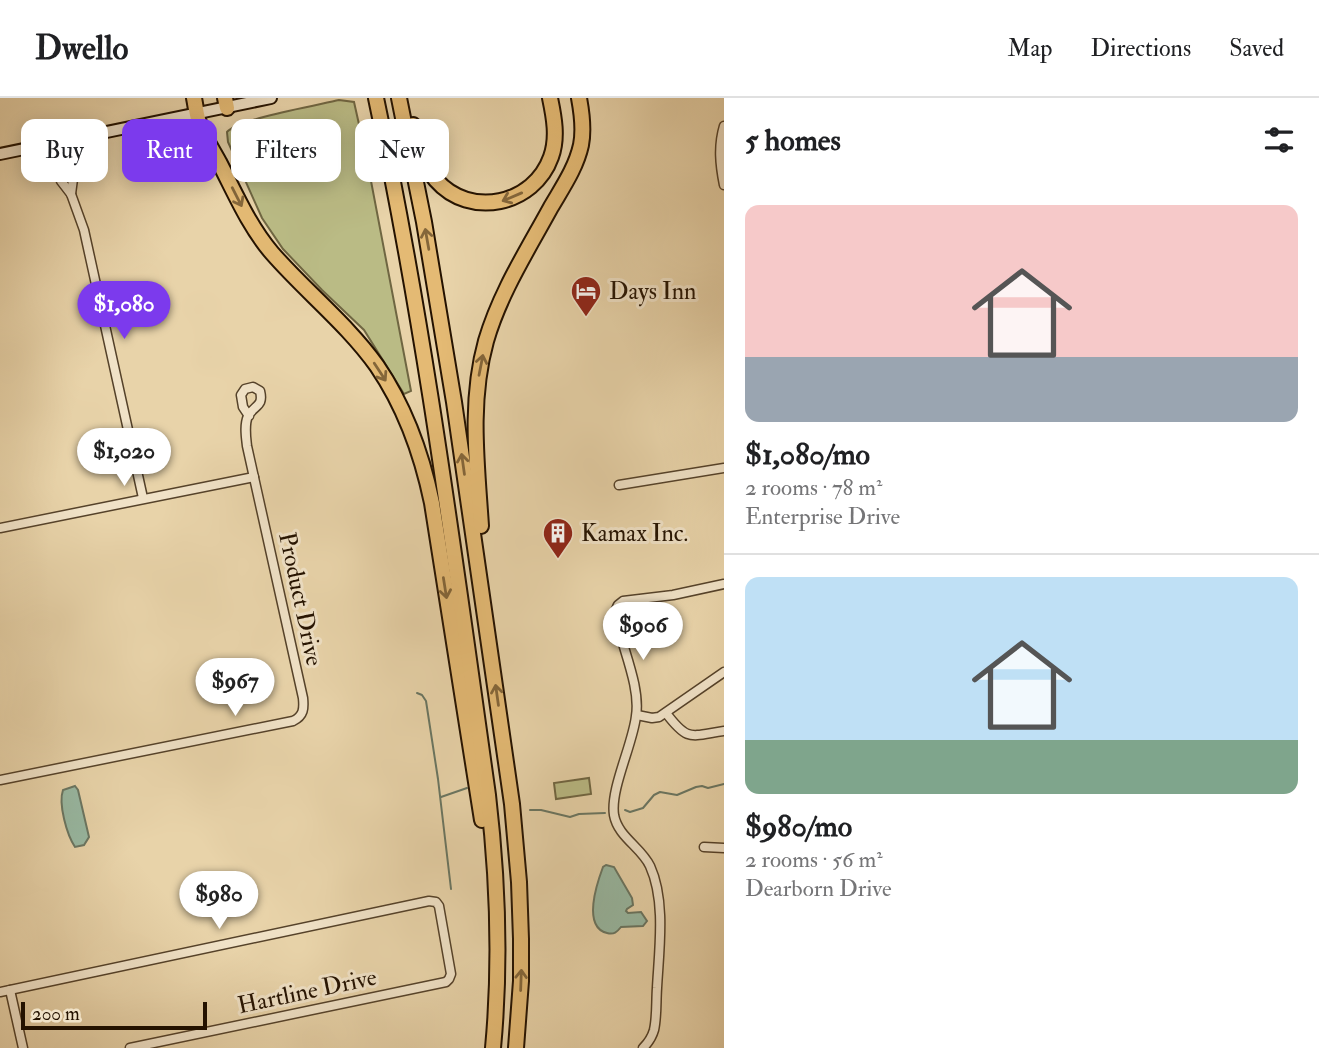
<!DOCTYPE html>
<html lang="en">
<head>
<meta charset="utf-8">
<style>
	body { margin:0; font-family:"IM FELL Double Pica",serif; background:#f2f2f2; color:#202124; height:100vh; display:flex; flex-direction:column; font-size:26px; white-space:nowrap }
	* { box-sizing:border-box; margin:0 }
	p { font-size:23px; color:#757577 }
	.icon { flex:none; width:38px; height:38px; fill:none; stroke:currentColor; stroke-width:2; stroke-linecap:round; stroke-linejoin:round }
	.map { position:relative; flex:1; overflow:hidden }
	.sheet { display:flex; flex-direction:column; background:#fff; width:595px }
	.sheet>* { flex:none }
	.hud { position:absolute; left:21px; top:21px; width:597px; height:63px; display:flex; gap:14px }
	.scale { position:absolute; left:21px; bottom:18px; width:186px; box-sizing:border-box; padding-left:7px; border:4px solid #241200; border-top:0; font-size:19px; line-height:24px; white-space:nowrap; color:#241200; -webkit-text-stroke:5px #f0e2c7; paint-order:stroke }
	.price { position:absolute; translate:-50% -60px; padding:0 16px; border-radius:24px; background:#fff; color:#222; font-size:23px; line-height:46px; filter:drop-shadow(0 2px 4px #0008) }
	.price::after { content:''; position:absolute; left:50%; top:42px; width:21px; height:16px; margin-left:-10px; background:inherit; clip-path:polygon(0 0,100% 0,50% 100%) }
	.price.active { background:#7c3aed; color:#fff }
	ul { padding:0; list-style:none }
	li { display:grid; align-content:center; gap:14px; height:371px; padding:0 21px }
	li+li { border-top:2px solid #e0e0e0 }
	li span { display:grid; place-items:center; height:217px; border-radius:14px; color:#555 }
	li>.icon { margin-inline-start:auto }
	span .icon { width:126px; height:126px; fill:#fffc; stroke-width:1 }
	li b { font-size:30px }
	h2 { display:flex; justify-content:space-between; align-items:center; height:84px; padding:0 21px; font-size:30px }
	.tag { padding:0 24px; border-radius:14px; background:#fff; box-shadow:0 4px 18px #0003; font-size:24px; line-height:63px }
	.tag.active { background:#7c3aed; color:#fff }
	header { display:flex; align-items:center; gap:42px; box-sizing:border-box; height:98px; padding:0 35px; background:#fff; border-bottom:2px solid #e0e0e0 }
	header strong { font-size:33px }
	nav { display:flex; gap:38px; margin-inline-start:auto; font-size:24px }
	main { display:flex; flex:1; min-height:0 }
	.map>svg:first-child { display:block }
	.green { fill:#babb85; stroke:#6f6642; stroke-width:2 }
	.water { fill:#98b9a3; stroke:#6a7662; stroke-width:2 }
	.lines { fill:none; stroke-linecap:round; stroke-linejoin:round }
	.stream { stroke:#6a7662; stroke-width:2 }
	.street-casing { stroke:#55422a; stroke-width:11 }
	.secondary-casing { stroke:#241200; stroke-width:14 }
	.highway-casing { stroke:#241200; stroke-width:18 }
	.street { stroke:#f0e2c7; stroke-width:8 }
	.secondary { stroke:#f0e2c7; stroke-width:10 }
	.highway { stroke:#e4ba74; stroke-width:14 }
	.oneway { stroke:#84663a }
	.labels { text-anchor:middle; stroke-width:6; stroke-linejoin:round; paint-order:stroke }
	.poi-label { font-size:24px; fill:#241200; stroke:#f0e2c7; text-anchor:start }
	.street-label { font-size:24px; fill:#241200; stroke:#f0e2c7 }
</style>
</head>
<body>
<header>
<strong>Dwello</strong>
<nav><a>Map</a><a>Directions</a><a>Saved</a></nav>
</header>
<main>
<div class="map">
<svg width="724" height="950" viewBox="0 0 724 950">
	<rect width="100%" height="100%" fill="#e8d3a9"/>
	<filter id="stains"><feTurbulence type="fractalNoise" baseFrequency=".00286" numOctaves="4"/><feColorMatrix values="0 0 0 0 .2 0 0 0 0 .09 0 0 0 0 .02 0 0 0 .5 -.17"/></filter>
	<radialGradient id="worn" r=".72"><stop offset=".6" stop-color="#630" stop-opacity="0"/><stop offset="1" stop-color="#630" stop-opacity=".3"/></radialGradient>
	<g class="green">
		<path d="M339,2L354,4L367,62L411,293L404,296L364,232L322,192L283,151L262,120L228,44L227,34C238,21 318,7 339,2Z"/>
		<path d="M589,680L591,696L556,701L554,685Z"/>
	</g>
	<g class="water">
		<path d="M75,688L78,692L89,739L84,747L75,749C67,737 58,706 63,692Z"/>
		<path d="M606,767L614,769L632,800L633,807L627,811L626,813L628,815L641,814L647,823L643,828L621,829C617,834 614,837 607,835C582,829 597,785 603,769Z"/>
	</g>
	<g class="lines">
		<g class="stream">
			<path d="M417,595L422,597L426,603L438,681L451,791"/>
			<path d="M441,699L467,690"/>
			<path d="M530,712H541L570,719L579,716L605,715"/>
			<path d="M625,712L630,714L643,710L654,697L660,694L677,697L696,689L702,688L708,690L724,686"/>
		</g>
		<g class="street-casing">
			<g id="street">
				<path d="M724,28C718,48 720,67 724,87"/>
				<path d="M65,43L73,81L71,96"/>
				<path d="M52,45L61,83L71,96L84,132L143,400"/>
				<path d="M619,387L724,370"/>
				<path d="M0,430L254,379"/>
				<path d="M666,615C688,644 690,638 724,633"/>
				<path d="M637,617L652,620L659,619L724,574"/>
				<path d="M0,682L293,623C304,618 304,610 303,600L247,348C246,339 244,327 248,318C254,307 264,309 260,293L253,289L245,291L241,297L243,309L249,318"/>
				<path d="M704,749L724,750"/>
				<path d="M10,892L23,950"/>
				<path d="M0,894L429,803L436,804L439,808L451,876L449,881L446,884L130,950"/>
				<path d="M643,950C648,945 652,939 654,932C657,919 656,903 657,890C659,852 666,803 650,768C641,749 618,739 614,717C610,691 633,646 636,618C641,587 620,546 615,514L618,507L623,503L673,497L724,486"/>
			</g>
		</g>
		<g class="secondary-casing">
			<path id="secondary" d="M0,56L271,0"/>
		</g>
		<g class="highway-casing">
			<g id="highway">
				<path d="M194,0C196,10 197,21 201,31C206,42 213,53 219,64C235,95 249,128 272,155C306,194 347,226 377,268C405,309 422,357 432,405L482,722"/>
				<path d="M225,0L227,10"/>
				<path d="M376,0C425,230 455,464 488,697C498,782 501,865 493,950"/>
				<path d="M399,0L424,124L454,304L512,706L519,784L521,841V883L516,950"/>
				<path d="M413,27C419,46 423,67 436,82C470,121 534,107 551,59C558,40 554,19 550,0"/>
				<path d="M481,428C477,366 469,304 486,243C500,195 527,153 551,109C562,90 576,70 581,47C584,32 582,16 579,0"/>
			</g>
		</g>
		<use href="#street" class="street"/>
		<use href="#secondary" class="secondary"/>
		<use href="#highway" class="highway"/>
	</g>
	<defs><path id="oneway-shaft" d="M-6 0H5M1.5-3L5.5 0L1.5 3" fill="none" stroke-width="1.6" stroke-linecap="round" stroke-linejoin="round" transform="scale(1.75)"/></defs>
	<g class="oneway">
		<use href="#oneway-shaft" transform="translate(237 99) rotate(63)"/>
		<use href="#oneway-shaft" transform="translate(512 99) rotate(157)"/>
		<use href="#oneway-shaft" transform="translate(427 141) rotate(-100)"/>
		<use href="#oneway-shaft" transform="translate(481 267) rotate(-79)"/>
		<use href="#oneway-shaft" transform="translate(380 274) rotate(57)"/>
		<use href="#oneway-shaft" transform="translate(463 366) rotate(-98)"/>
		<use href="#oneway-shaft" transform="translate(445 490) rotate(81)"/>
		<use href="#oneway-shaft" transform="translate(497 597) rotate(-98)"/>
		<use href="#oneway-shaft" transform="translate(521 882) rotate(-88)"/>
	</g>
	<defs>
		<g id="hotel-pin" transform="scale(1.575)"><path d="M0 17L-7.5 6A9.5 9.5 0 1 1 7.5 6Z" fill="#8f2418" stroke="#f0e2c7"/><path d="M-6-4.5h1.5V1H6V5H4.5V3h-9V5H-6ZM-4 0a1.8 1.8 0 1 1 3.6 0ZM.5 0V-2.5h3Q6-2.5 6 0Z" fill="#fff"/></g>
		<g id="building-pin" transform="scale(1.575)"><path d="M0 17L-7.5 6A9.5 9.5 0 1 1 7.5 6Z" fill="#8f2418" stroke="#f0e2c7"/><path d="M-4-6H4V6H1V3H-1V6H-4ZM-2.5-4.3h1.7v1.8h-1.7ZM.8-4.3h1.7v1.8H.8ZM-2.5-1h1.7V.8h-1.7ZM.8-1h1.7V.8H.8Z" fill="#fff"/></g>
	</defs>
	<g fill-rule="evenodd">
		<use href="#hotel-pin" x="586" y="193"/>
		<use href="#building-pin" x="558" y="435"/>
	</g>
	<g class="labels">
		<g class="poi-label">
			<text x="609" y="201">Days Inn</text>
			<text x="581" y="443">Kamax Inc.</text>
		</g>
		<g class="street-label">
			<text transform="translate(301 501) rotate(78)" y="8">Product Drive</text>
			<text transform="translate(307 893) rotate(-12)" y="8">Hartline Drive</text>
		</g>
	</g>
	<rect width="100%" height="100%" filter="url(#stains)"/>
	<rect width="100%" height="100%" fill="url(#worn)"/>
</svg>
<div class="scale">200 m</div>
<b class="price active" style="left:124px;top:243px">$1,080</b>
<b class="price" style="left:124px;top:390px">$1,020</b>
<b class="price" style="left:643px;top:564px">$906</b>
<b class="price" style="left:235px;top:620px">$967</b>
<b class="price" style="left:219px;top:833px">$980</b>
<div class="hud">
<a class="tag">Buy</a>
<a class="tag active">Rent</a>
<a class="tag">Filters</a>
<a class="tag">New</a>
</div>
</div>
<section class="sheet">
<h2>5 homes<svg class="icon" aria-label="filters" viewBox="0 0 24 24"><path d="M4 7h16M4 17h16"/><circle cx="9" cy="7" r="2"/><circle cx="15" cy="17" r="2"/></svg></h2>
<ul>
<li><span style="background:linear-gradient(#f6c9c9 70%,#9aa5b1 0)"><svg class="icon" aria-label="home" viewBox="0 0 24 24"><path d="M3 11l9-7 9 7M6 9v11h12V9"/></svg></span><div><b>$1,080/mo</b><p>2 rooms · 78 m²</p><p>Enterprise Drive</p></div></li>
<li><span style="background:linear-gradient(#bfe0f5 75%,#7fa58c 0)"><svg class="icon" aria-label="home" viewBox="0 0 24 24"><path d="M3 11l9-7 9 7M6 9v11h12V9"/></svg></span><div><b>$980/mo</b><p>2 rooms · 56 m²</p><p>Dearborn Drive</p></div></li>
</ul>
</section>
</main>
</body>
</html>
